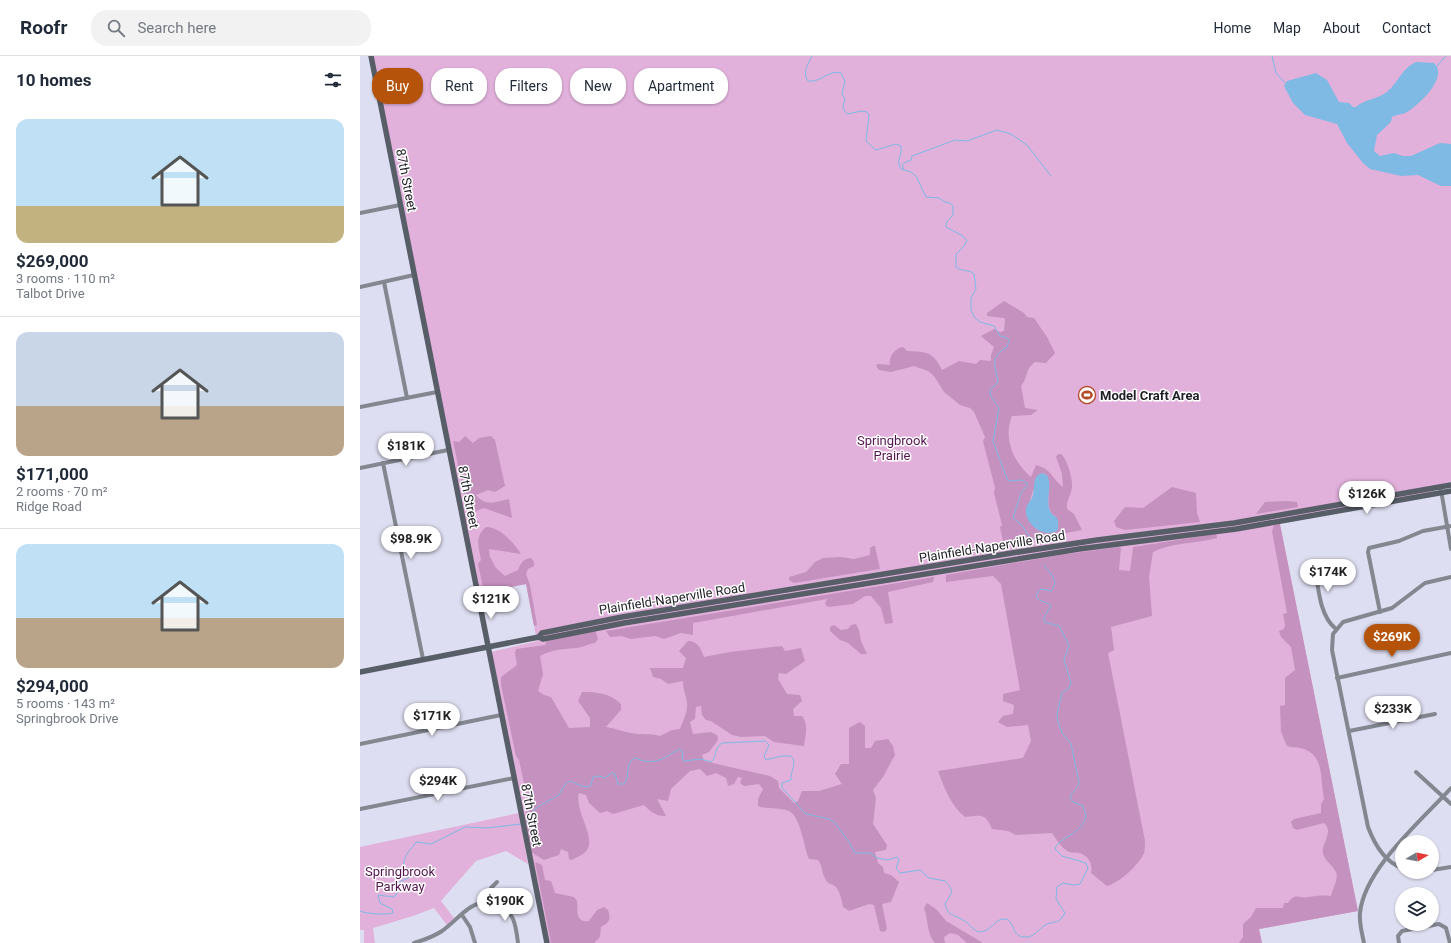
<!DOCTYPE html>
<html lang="en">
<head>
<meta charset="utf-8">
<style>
	body { margin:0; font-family:Roboto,sans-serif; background:#f2f2f3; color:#1f2937; height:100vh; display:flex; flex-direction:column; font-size:15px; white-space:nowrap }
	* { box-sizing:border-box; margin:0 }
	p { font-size:13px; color:#747a83 }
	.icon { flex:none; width:22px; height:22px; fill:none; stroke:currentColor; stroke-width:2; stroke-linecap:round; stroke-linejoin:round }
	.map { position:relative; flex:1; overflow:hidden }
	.panel { display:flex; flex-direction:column; background:#fff; width:360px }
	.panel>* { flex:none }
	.guide { position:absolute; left:12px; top:12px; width:380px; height:36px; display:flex; gap:8px }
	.needle { width:26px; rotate:80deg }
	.buttons { position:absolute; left:1035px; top:779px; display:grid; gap:8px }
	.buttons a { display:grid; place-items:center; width:44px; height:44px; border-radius:50%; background:#fff; box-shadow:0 1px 3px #0004; font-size:20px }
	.price { position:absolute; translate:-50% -34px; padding:0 9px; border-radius:14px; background:#fff; color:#222; font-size:13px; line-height:26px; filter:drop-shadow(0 1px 2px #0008) }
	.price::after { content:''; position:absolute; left:50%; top:24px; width:12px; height:9px; margin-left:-6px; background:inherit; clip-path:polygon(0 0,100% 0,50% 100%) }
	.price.on { background:#b45309; color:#fff }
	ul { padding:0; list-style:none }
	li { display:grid; align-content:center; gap:8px; height:212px; padding:0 16px }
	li+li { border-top:1px solid #e0e1e3 }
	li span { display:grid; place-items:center; height:124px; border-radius:12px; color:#555 }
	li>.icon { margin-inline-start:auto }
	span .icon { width:72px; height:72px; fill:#fffc; stroke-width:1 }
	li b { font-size:17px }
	h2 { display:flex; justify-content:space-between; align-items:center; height:48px; padding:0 16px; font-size:17px }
	.tag { padding:0 14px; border-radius:16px; background:#fff; box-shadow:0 1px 3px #0004; font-size:14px; line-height:36px }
	.tag.on { background:#b45309; color:#fff }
	header { display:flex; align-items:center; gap:24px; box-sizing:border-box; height:56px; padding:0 20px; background:#fff; border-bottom:1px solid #e0e1e3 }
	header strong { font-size:19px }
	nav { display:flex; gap:22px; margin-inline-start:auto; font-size:14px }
	.search { width:280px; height:36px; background:#f2f2f3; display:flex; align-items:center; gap:10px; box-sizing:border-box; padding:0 14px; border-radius:16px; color:#747a83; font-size:15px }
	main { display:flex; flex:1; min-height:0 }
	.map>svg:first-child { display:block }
	.green { fill:#e1b0db }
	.forest { fill:#c591be; fill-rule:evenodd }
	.water { fill:#7ebae4 }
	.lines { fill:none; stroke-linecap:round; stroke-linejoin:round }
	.stream { stroke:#7ebae4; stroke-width:1 }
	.street { stroke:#83878f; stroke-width:4 }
	.secondary { stroke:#585e68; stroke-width:5.5 }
	.labels { text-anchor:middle; stroke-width:3; stroke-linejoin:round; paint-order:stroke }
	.street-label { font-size:13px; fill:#1e1e25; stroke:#fff }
	.poi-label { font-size:13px; font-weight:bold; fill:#1e1e25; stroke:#fff; text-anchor:start }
	.park-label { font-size:13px; fill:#53154f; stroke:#fff }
</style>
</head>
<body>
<header>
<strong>Roofr</strong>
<div class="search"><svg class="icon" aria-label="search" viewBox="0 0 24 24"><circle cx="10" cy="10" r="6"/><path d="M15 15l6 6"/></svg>Search here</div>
<nav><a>Home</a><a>Map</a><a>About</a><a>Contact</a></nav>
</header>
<main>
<section class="panel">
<h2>10 homes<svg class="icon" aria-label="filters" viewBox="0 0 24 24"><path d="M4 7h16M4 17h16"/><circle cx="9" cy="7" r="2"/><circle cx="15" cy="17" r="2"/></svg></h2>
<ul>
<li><span style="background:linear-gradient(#bfe0f5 70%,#c2b280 0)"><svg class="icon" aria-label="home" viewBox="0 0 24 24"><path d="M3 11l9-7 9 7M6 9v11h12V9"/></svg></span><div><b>$269,000</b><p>3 rooms · 110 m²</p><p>Talbot Drive</p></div></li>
<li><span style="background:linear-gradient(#c9d6e8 60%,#b9a48a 0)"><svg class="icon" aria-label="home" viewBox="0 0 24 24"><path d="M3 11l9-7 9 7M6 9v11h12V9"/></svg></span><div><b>$171,000</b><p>2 rooms · 70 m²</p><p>Ridge Road</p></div></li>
<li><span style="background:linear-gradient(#bfe0f5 60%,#b9a48a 0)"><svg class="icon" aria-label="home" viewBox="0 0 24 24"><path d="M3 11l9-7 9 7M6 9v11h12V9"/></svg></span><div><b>$294,000</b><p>5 rooms · 143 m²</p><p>Springbrook Drive</p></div></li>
</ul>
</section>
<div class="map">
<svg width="1091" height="887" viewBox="0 0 1091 887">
	<rect width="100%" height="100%" fill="#dedef2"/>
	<g class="green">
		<path d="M12,0H1091V426L1073,434V436L919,464L998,855L899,873L902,887H189L131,596L177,585L166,528L119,538Z"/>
		<path d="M159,757L168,808L146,795L116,805L81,845L94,862L87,869L74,852L53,860L13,872L15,887H4V874H0V791Z"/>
	</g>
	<g class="forest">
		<path d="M644,245L664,257L667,261L674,262L687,281L695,297L686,307L675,306C665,313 668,322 661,330L665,352L678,354L671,359L652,360C643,382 653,406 671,421L676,409C693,414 691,422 703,431L702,418L696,401L698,398H701C707,403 713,423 712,431C711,440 706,444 707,453L714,458L722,474L653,487L643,485L640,471L642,469L634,437L635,432L623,385L625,381L614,356L610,352L600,349L584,336L574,320L568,315L554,310L531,316L519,314L516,309L519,308L530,309C528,301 535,292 543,291L547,295C566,296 573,295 582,314L599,305L616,308L620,304L631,305V299L634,291L621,280L634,273L640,276L644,275L645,264L644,262L627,260V257ZM682,417L685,418C696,430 680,451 696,461L676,473L668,463C668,446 673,431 682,417Z"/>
		<path d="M105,380L113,387L119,382L131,380L135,384L145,430L135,436L128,434L116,439C126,451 135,446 149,443L152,462L124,452L116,455L114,460L120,468L115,469L110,466L93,385L99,386Z"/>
		<path d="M812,431L836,437L837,457L840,466L765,474L756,471L754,465L765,451L783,452Z"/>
		<path d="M927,445L937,446L938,451L896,458L905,446Z"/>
		<path d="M920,468L998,855L899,873L902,887H879L883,881V868L891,861L896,852H923L924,847H928C936,836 938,843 948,841C957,840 961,839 971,840C972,833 979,824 976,816C972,808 961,803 963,793C964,785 973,775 964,767L937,774L933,772L931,766L934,763L961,757V748L964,743C960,723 965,697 940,692C936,691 932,692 927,690L921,676L920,650L925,649V622L935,614L931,591L921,581L919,575L924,573L925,569L923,558L927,557L912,475L914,469Z"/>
		<path d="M126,471C140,471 154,487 161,498L129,493L130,501L136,512L145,520L158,514C161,507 163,503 171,502L174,506V510L168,513L166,518L170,529L177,569L174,570L166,528L124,536L118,508L121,504C119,491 114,481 126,471Z"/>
		<path d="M856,478L857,482C835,488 813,486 793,496L789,521L792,560L751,571L754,594L748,597L785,785C785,788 785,794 784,797C779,809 759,827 747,830L731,817C733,808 728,799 719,797C716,796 712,797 709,796C701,792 697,784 692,777L656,779L648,775L632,773C625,756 620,760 605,761C591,750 584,731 578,715L663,702L671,685L668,669L647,671L638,666L643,660L653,658L654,649L643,645V638L660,634L641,528L633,520L586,526V519L700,499L759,491L761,492L759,514L770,515L773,491Z"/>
		<path d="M513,490H515L520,513L434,527L429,524V521L446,516L455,506L463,502L481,501L494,503L510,499V492Z"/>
		<path d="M574,521L573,526L528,536L533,567L525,568L521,552L511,540H505L493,548L468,551L465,548L467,543L333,567V579L321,577L304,583L295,580L271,583L261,580L250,581L246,575Z"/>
		<path d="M496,568L499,574L501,585L507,598H501L488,587L480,584L470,575V571L474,569L481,574L488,573L491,569Z"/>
		<path d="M235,574L238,583L235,587C228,588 223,591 217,592C203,593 193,593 180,600L183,618L178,635L184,639L191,641L209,672L230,671V662L218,645L222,636C238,636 249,637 261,648V654L246,671C255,672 263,676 271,677C281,679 290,677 300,680L312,674L320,673C323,665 328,655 327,647C326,638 323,635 323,625L308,628L301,623L293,621L290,612H323L326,602L319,595L328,585C338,585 341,593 344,601C370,595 396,593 422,590L425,595L441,592L445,605L426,618L419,617L418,623L427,638L440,639L442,645L433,653L434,660H442C449,669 445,680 444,690L414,686L405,680L381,681L372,679L351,665L346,664L342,659L341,650L336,651L335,663L330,666L333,678L351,676L357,679L358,684L349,696L342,699L344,705L410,720L418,725L419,732L434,747L438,745L442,735H459L482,728L475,718L481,708H489V672L500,666L505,670V692H511L515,685L528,683L533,690L535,699L523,721L513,734L516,742L513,768L527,789L526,794L515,796L518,807L523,811L524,817L531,819L539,826L531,846L522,848L527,873L524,876L520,875L514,849L509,848L489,855L483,851C482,845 480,835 475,830C470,827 467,828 465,822C461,816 463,810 458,804L449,803C444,792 441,761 429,755C419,751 407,754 398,750V743L403,733L399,728L384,730L380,727L382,722L378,721L374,728L368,730L366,722L356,717L347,720L340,713L330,715L311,733L308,745L297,743L306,760C298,761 289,755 284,749L253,758L247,755L240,757L229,747L226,739L219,737C214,755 236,780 227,794C224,798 216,802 211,804L209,803L208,796L201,793L199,799L184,804L171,796L163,759H166L167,741L159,704L156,700L141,629V621L157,609L155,597L156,593L185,589L187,584Z"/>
		<path d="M175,806L182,809L185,824L191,825L195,837L214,841L217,845C218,854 215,867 229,865L237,854L244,851L248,854C251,863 250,866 241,871L240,881L234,887H191Z"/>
		<path d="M567,847L577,854L586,865L623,887H607L598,879L590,877L584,881L585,887H575C566,875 569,866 564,852Z"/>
	</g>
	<g class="water">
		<path d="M1056,6L1074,7C1089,21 1059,49 1047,56C1042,59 1037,58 1032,61L1031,66L1017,79L1014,95L1020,100L1034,97L1043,100H1051L1080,87L1091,88V130H1081L1058,119L1041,120L1010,113L1003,107L987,87L977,68L945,59L933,47L924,30L927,25L956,17L967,24L979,46L989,47L993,51H996C1005,43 1018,43 1027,36C1039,26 1041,13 1056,6Z"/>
		<path d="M682,417L687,419C693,430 685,443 690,455C692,459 696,460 698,464V474C685,484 664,468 666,453C667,447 672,444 673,439C675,431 672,420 682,417Z"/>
	</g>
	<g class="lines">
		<g class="stream">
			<path d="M452,0C448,7 442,18 448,25C461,27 469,13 481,17L485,25L482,38L485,43L483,51L485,56L488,58L501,55L507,56L509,59L506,85L516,94L536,88L541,90C543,99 535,105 541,113L551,116L556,120L566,141L579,142L585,146L590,147L593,150V159L586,167V171L603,180L607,185L604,190L596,198V211C602,216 609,213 614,218L616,233L611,242V254L615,262L620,266L634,270L640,280L645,281L649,284L647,291C629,302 635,307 638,326L630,334C630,343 635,345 639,352L633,385L647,423L649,425L662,424L668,428L661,437L653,462L662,469L670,482L674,483"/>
			<path d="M912,0L916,17L925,27"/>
			<path d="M1077,10L1086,0"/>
			<path d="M544,113L542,109L544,107L551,104L552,100L595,84L607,85L637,74L651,78L667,89L691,120"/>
			<path d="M166,766C170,763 170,759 173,755C181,747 190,745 199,739C212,715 208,729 228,731L231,729L233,721L239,720L245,722L252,717L255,718L258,728H264C271,720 264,709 274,702C278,702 280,704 283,705C300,708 307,699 320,693L323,696L322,702L324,705L341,703L351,706C357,701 354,692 362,687L405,685L409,689L404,700L406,704L421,700H431C438,707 430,715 431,724L422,727V732L446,758L469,763L475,767L489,786L495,797H510L517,802L528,804L537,801L539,804L536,812L540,817L560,814L569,822L585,825C596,836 591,837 585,848C588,861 594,858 603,864C609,867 612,873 618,876C631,877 635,862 644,863C656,863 650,882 666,881C675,881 679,872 687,868C692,866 697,867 701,863L705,857L696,843L697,831L703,827L714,829L720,828L728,812L726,807L702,800L695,793C698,781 721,780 726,760L723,750L713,746L710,742C711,735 719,733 719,726L711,688L702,677L698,666L697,658L702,637L709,632L711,627L704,604L709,589L699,570L684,566V561L691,550C686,544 668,545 681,533L691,535C700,525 690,517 684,509"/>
			<path d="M0,855C5,858 29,859 33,857L32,853L20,847L18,839L33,841L37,838V827L50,821C50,817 47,817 45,813C40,802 51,794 56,786L71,788L105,771L127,772L161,768"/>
		</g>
		<g class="street">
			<path d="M0,157L40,149"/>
			<path d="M24,226L47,342"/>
			<path d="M0,231L54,219"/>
			<path d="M0,351L77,336"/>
			<path d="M23,407L63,603"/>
			<path d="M0,412L88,394"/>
			<path d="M1081,434L1091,493"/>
			<path d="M954,505C958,526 958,559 976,573"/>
			<path d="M1020,556L1008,496L1009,492L1039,485L1063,475L1091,470"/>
			<path d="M977,622L1091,597"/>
			<path d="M989,675L1075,658"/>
			<path d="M0,688L141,659"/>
			<path d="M1056,716L1091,748"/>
			<path d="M0,753L154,722"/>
			<path d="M1042,812C1025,806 1014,787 1008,771L972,594L973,578L983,566L1032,552L1065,527L1091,521"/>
			<path d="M1072,814L1091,811"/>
			<path d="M129,846L131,832L137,826"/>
			<path d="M102,859L110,871L115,887"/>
			<path d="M54,887C64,884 73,881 82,875C92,868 100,858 111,851C125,842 146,847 153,863C156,870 157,879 158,887"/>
			<path d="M1004,887C1002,877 999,867 1000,857C1004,813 1062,764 1091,732"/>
			<path d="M1039,887L1038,880L1042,875L1079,868L1086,872L1090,887"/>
		</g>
		<g class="secondary">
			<path d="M11,0L187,887"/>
			<path d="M179,581L182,577L262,561L652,497L737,484L874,467L1091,429"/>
			<path d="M0,616L179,581L183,583L264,567L719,493L876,473L1091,435"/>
		</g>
	</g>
	<defs>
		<g id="stadium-ring" transform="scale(0.9)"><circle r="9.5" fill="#fff" stroke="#b34b29" stroke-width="1.5"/><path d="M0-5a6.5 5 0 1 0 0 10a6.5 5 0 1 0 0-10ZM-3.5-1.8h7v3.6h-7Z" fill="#b34b29"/></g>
	</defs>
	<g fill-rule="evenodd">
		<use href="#stadium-ring" x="727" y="339"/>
	</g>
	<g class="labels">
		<g class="street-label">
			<text transform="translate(47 124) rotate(79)" y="5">87th Street</text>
			<text transform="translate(109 441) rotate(79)" y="5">87th Street</text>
			<text transform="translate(632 490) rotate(-9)" y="5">Plainfield-Naperville Road</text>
			<text transform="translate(312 542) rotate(-9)" y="5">Plainfield-Naperville Road</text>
			<text transform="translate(172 759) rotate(79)" y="5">87th Street</text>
		</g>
		<g class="poi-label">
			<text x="740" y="344">Model Craft Area</text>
		</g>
		<g class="park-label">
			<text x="532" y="389">Springbrook<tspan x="532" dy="15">Prairie</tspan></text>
			<text x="40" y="820">Springbrook<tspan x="40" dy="15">Parkway</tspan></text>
		</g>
	</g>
</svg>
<div class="buttons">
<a><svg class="needle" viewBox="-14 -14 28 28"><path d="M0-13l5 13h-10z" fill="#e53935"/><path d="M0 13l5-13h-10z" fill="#747a83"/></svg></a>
<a><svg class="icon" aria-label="layers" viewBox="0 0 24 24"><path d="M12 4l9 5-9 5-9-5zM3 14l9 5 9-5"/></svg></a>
</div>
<b class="price" style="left:46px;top:411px">$181K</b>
<b class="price" style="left:1007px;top:459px">$126K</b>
<b class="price" style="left:51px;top:504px">$98.9K</b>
<b class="price" style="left:968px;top:537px">$174K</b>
<b class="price" style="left:131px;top:564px">$121K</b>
<b class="price on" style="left:1032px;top:602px">$269K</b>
<b class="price" style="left:1033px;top:674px">$233K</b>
<b class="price" style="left:72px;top:681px">$171K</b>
<b class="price" style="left:78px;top:746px">$294K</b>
<b class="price" style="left:145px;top:866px">$190K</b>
<div class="guide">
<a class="tag on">Buy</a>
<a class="tag">Rent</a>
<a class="tag">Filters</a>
<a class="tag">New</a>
<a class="tag">Apartment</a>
</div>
</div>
</main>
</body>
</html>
